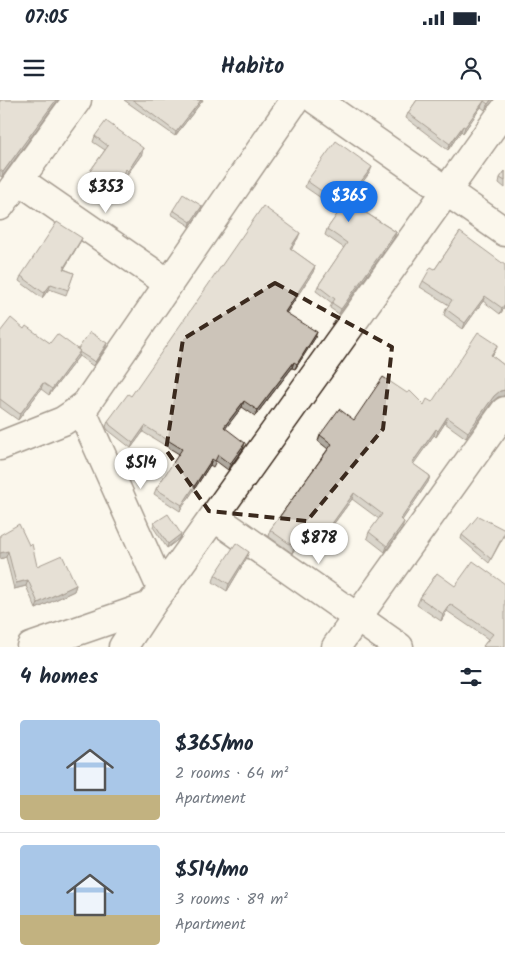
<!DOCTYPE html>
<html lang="en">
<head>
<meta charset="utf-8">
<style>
	body { margin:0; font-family:Kalam,sans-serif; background:#f2f2f3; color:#1f2937; height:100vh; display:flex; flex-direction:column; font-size:19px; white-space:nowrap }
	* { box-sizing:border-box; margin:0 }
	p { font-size:16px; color:#747a83 }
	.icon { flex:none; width:28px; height:28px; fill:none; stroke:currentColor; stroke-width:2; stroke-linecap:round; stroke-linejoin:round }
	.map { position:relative; height:547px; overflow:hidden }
	.drawer { display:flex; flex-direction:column; background:#fff; flex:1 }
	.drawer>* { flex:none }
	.price { position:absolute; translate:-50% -42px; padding:0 11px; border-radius:18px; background:#fff; color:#222; font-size:16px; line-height:32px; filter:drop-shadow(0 1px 2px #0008) }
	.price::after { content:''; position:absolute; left:50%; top:30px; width:15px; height:11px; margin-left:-8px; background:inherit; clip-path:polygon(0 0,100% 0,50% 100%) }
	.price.on { background:#1a73e8; color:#fff }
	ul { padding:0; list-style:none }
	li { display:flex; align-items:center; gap:15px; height:125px; padding:0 20px }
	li+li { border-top:1px solid #e0e1e3 }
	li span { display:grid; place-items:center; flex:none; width:140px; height:100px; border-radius:5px; color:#555 }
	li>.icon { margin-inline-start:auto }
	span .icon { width:60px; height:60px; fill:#fffc; stroke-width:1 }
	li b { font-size:21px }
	h2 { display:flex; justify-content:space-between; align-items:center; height:60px; padding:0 20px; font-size:21px }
	.status { display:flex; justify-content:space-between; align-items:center; height:35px; padding:0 25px; background:#fff; direction:ltr }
	.status svg { height:14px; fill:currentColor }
	header { display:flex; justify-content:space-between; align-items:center; height:65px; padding:0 20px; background:#fff; font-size:22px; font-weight:700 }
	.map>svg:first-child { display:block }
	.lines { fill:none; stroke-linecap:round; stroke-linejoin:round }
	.minor-casing { stroke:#3b2a1e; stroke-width:31 }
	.minor { stroke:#fbf7ec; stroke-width:28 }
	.wall { fill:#afa99f; stroke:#3b2a1e }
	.shaded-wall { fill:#8f8982; stroke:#3b2a1e }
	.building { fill:#ccc4b9; stroke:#3b2a1e }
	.marked { fill:none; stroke:#3b2a1e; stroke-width:4; stroke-dasharray:10 6; stroke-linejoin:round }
</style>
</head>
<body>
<div class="status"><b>07:05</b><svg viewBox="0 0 49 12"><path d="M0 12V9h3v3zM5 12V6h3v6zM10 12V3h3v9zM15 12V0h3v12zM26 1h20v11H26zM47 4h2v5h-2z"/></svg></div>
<header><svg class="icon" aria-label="menu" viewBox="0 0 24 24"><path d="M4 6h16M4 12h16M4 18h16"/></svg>Habito<svg class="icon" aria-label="person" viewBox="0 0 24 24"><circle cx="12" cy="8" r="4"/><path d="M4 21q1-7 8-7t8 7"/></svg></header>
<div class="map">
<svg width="505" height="547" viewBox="0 0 505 547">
	<rect width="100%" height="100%" fill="#fbf7ec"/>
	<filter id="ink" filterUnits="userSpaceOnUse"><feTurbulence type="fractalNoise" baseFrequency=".02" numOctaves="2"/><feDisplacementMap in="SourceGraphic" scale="10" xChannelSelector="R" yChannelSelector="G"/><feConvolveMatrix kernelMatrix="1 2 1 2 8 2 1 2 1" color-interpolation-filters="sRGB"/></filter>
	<g filter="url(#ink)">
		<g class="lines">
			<g class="minor-casing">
				<g id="minor">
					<path d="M316,0L505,132"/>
					<path d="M19,80L168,183"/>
					<path d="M0,106L77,0"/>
					<path d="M81,309L162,490"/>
					<path d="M0,346L63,321L72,315L86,304L295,0"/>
					<path d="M214,417L399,547"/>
					<path d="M31,547L150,506"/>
					<path d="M123,547L150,506L505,9"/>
					<path d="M336,547L505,311"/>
				</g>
			</g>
			<use href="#minor" class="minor"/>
		</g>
		<g class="wall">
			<path d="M0,0H58L2,77L0,76Z"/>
			<path d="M124,0H203L175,36Z"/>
			<path d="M417,0H494L485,10L481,7L463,33L461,31L448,50L406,18L408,13Z"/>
			<path d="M95,36L142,54L126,76L124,75L104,102L82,86L83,81L105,50L93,42Z"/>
			<path d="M505,71V88L499,83L500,78Z"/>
			<path d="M370,72L354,93L364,100L360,109L396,132L394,138L339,214L330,208L332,203L316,191L318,186L344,148L325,135L327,129L340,111L305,87L307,81Z"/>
			<path d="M202,106L201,110L190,126L171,114L173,110Z"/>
			<path d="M460,132L505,207L500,214L483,201L463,229L444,215L446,209L449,205L420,187L423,181L435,169Z"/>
			<path d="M298,138L291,149L315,166L313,172L286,213L315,238L295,269L292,268L255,316L242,307L225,328L243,349L228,370L216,361L213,367L210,365L180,411L154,394L156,389L179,354L143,332L131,348L108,330L106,327L108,321L131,296Z"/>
			<path d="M80,142L64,169L74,173L66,195L49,189L42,198L19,181L21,176Z"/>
			<path d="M24,229L50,243L78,249L106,247L93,266L79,256L49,295L41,289L18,320L0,307V232Z"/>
			<path d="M498,245L495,251L492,256L505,266V294L504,296L498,297L492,302L466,338L445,323L436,337L434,335L413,364L430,376L428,382L402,420V428L385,452L367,438L369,432L379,419L352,399L327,433L325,440L316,453L300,442L292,453L268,436L270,430L328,349L318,341L320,335L354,320L424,305L432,302Z"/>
			<path d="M154,423L180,438L167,448L153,427Z"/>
			<path d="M505,434L489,463L461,439L462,435Z"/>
			<path d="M0,435L37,466L76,485L74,491L36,509L26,486L14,489L6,457L0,459Z"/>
			<path d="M246,459L227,491L213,482L215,475Z"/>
			<path d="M437,473L505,547H483L488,539L447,511L441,521L417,505L420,498Z"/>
		</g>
		<g class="shaded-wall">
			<path d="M56,0H58L2,77L3,72Z"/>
			<path d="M201,0H203L175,36L176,32Z"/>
			<path d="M491,0H494L485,10L488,4Z"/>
			<path d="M484,1L481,7L463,33L465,27Z"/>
			<path d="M463,26L461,31L448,50L450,44Z"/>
			<path d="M143,48L142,54L126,76L128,71Z"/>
			<path d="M372,67L370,72L351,98L353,92Z"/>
			<path d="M126,69L124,75L104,102L106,97Z"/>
			<path d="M202,106L201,110L190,126L191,122Z"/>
			<path d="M396,132L394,138L339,214L341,209Z"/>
			<path d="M300,133L298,138L288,154L290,148Z"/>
			<path d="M82,138L80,142L61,174L63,169Z"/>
			<path d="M315,166L313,172L283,218L285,212Z"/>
			<path d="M51,184L49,189L42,198L44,193Z"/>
			<path d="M485,196L483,201L463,229L465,223Z"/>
			<path d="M505,204V207L500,214L502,208Z"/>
			<path d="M317,232L315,238L295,269L297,264Z"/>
			<path d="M107,243L106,247L93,266L95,262Z"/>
			<path d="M498,245L495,251L488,261L491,255Z"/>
			<path d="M80,251L78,257L49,295L52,289Z"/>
			<path d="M294,262L292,268L255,316L257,310Z"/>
			<path d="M43,283L41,289L18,320L20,314Z"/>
			<path d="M505,290V294L504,296L498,297L492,302L466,338L468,332L494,296L500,291Z"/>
			<path d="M244,301L242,307L222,333L224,327Z"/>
			<path d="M447,317L445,323L436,337L438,331Z"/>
			<path d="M145,326L143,332L131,348L133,343Z"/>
			<path d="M436,329L434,335L410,369L412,363Z"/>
			<path d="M245,343L243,349L228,370L230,364Z"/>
			<path d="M212,359L210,365L180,411L182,405Z"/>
			<path d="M430,376L428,382L399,425L401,419Z"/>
			<path d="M354,393L352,399L323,438L326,432Z"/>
			<path d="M404,422L402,428L385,452L387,446Z"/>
			<path d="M181,434L180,438L167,448L168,444Z"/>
			<path d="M328,434L325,440L316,453L318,447Z"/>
			<path d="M302,436L300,442L292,453L294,447Z"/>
			<path d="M8,451L6,457L0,459V453Z"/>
			<path d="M249,452L246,459L227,491L229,484Z"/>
			<path d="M28,480L26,486L14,489L16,483Z"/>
			<path d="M76,485L74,491L36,509L38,503Z"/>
			<path d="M450,504L447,511L441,521L443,514Z"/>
		</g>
		<g class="building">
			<path d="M0,0H56L3,72L0,70Z"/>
			<path d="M133,0H201L176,32Z"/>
			<path d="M417,0H491L488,4L484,1L465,27L463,26L450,44L408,13Z"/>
			<path d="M106,21L143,48L128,71L126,69L106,97L83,81L108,46L95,36Z"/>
			<path d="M336,41L372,67L353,92L364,100L358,108L396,132L341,209L332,203L335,199L318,186L347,143L327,129L343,106L307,81Z"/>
			<path d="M505,71V81L500,78Z"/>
			<path d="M183,94L202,106L191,122L173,110Z"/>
			<path d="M263,106L300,133L290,148L315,166L285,212L317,232L297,264L294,262L257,310L244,301L224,327L245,343L230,364L218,355L215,361L212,359L182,405L156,389L182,349L145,326L133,343L110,325L108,321L128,294L131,296Z"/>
			<path d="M57,122L82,138L63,169L74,173L68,190L51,184L44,193L21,176Z"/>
			<path d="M460,132L505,165V204L502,208L485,196L465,223L446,209L452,200L423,181L431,167L435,169Z"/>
			<path d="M11,218L24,229L26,226L50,243L57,234L80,251L52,289L43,283L20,314L0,299V232Z"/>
			<path d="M90,232L107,243L95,262L79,252L80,251L78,249Z"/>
			<path d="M478,232L498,245L491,255L505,266V290L500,291L494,296L468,332L447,317L438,331L436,329L412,363L430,376L401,419L404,422L387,446L369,432L382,414L354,393L326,432L328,434L318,447L302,436L294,447L270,430L332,344L320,335L339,309L354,320L383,277L407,293L410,291L424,305L427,299L432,302Z"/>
			<path d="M168,414L181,434L168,444L154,423Z"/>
			<path d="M478,416L505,430V432L491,459L462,435Z"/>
			<path d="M19,424L29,445L32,444L37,466L62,455L76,485L38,503L28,480L16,483L8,451L0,453V435Z"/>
			<path d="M236,443L249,452L229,484L215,475Z"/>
			<path d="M473,461L505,484V547H485L483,546L493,534L450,504L443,514L420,498L437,473L455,486Z"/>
		</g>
	</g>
	<path d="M0 0H505V547H0ZM275,183L392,247L383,329L307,421L209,411L166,350L183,239Z" fill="#fbf7ec" fill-opacity=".55" fill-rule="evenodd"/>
	<path class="marked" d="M275,183L392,247L383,329L307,421L209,411L166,350L183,239Z"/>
</svg>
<b class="price" style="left:106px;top:114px">$353</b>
<b class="price on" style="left:349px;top:123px">$365</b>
<b class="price" style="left:141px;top:390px">$514</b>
<b class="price" style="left:319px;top:465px">$878</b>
</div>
<section class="drawer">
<h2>4 homes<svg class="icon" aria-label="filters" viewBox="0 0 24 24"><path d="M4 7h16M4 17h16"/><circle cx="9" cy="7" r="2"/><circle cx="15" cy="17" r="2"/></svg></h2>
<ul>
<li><span style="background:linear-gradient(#a9c7e8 75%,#c2b280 0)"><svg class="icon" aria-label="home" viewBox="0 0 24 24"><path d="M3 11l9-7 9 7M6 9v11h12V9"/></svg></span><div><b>$365/mo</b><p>2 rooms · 64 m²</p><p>Apartment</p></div></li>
<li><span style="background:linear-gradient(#a9c7e8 70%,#c2b280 0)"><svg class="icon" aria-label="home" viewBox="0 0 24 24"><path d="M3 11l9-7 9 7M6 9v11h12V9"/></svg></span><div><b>$514/mo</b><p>3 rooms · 89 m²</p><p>Apartment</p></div></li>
</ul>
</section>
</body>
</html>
